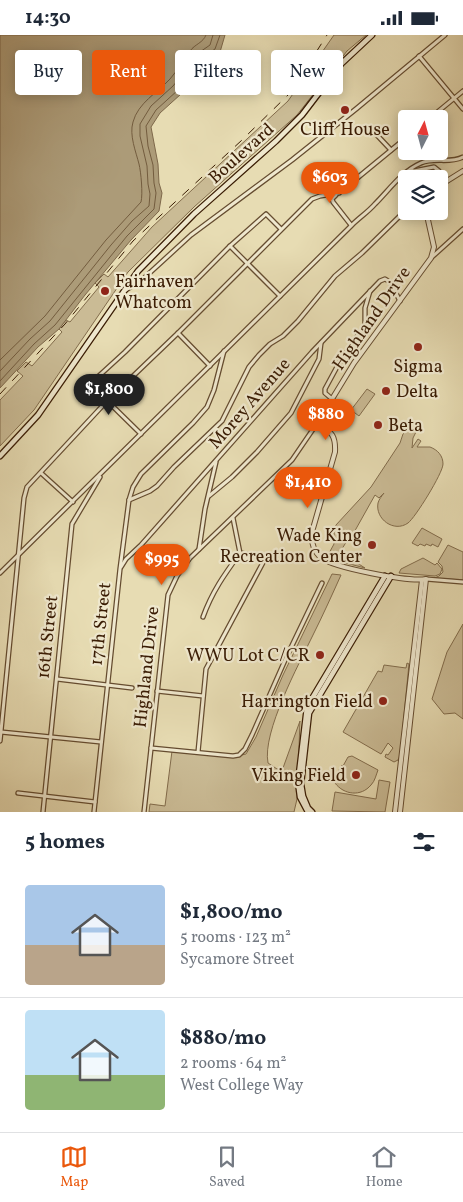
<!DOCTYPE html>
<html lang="en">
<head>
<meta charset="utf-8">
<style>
	body { margin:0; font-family:Vollkorn,serif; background:#f2f2f3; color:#1f2937; height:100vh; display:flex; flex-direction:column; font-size:19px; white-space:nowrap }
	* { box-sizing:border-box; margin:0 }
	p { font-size:16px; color:#747a83 }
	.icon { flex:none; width:28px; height:28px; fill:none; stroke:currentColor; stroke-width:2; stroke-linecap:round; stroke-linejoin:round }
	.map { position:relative; height:777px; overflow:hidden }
	.details { display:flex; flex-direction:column; background:#fff; flex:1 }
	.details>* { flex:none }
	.guide { position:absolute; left:15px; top:15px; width:434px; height:45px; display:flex; gap:10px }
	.needle { width:32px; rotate:6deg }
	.fabs { position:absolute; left:398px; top:75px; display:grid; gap:10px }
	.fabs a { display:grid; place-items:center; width:50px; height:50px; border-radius:5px; background:#fff; box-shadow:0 2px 12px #0003; font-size:25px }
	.price { position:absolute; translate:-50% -42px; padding:0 11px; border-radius:18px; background:#ea580c; color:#fff; font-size:16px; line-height:32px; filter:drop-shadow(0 1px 2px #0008) }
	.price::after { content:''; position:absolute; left:50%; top:30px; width:15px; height:11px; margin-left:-8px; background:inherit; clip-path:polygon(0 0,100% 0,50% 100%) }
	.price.current { background:#222; color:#fff }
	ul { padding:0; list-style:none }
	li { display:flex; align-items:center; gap:15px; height:125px; padding:0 25px }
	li+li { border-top:1px solid #e0e1e3 }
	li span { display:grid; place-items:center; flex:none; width:140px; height:100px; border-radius:5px; color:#555 }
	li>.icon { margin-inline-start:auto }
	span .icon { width:60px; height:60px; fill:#fffc; stroke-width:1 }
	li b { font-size:21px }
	h2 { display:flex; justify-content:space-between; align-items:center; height:60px; padding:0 25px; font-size:21px }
	.chip { padding:0 18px; border-radius:5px; background:#fff; box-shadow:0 2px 12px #0003; font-size:18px; line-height:45px }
	.chip.current { background:#ea580c; color:#fff }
	.status { display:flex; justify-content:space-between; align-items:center; height:35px; padding:0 25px; background:#fff; direction:ltr }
	.status svg { height:14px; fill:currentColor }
	.tab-bar { display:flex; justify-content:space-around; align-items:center; height:70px; border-top:1px solid #e0e1e3; background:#fff; font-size:14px; color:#747a83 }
	.tab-bar a { display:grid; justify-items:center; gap:2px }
	.tab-bar .current { color:#ea580c }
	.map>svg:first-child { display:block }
	.green { fill:#cabb95; stroke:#826c4c }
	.water { fill:#ac9b78; stroke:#7e684a }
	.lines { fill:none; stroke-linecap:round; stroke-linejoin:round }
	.shore { stroke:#735c3e; stroke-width:1 }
	.minor-casing { stroke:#654c30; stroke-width:5.5 }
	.tertiary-casing { stroke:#654c30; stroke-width:6 }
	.secondary-casing { stroke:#3a1c04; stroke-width:7 }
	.minor { stroke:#efe8ce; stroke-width:3 }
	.tertiary { stroke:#efe8ce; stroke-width:4 }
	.secondary { stroke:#efe8ce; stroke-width:4.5 }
	.rail { stroke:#3a1c04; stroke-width:1; stroke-dasharray:9 9; stroke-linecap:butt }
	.poi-dot { fill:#8f2418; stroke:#efe8ce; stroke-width:2 }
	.labels { text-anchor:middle; stroke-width:4.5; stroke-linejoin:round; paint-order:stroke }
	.poi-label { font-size:18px; fill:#3a1c04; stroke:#efe8ce; text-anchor:end }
	.street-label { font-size:18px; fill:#3a1c04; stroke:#efe8ce }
</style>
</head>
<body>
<div class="status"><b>14:30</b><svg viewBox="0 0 49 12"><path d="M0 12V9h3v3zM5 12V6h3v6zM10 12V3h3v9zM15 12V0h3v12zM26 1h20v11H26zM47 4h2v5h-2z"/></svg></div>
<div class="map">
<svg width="463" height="777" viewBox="0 0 463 777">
	<rect width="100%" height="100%" fill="#e7dcb3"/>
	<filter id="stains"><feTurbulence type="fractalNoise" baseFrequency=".004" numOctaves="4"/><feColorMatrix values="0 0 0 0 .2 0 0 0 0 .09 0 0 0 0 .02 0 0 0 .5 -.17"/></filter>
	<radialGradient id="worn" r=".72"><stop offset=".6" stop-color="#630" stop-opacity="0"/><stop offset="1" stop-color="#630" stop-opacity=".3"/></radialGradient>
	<g class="green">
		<path d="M334,0H366L347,16L297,80L194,172L128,237L34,375L0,411V365L23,341L17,336L26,327L32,331L62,297L59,294L66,285L70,287L99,252L95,248L104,239L108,242L152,192L288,66Z"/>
		<path d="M367,354L375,359L359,381L351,375Z"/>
		<path d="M410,392L416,397L413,403L412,413L418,404L421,406L417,412H430C438,415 443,421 443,429C443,438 415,483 408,488C394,498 375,484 378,468C379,464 382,461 384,458L379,463L375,460L352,501H350L340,517L365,533L338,526L328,520L334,509V494L336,490L371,452L400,408L403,399Z"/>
		<path d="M422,493L442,504L438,512L432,509L431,511L426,509L425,511L420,509L418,511L412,508Z"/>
		<path d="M448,510L463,517V545L434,543L439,541L443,537L442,531L438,527Z"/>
		<path d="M423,523L435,530L437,528L442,534L440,539L435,541L399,538L401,534Z"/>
		<path d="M332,539L341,540C332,560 323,580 313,600C299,629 262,697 268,728L277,734L283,733L300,686L297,764L294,777H149L150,769L165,771L172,716L233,722L246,719L256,702L283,640Z"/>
		<path d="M463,589V684L455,678L444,679L432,664L447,617Z"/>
		<path d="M407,628L409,629L400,721L398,725L394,727L385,722L386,719L388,720L393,713L388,708L381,719L343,697L378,636L382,637L384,630L406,633Z"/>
		<path d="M352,721L378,735C376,740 375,746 371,750C361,762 344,760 335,748V742L342,730L343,731L348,722Z"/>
		<path d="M379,745L390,747L385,777L332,776L335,757L376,764Z"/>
	</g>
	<path class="water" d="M0,0H225L220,17L205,27L198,40L181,59L160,78L151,92L158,129L159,148L162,158L159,176L131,205L85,260L59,294L38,312L0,353Z"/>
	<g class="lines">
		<g class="shore">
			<path d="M0,325L45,281L106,205L141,167C143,159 141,137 139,129C136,117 129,100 133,87C138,68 157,58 170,44C178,35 183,25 190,16C195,9 203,8 206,0"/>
			<path d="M0,336L30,304L50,286L111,210L132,186L149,171L150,159L148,149L147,131L140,101V89L151,71L173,51L188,33L197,19L210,10L213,0"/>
			<path d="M0,346L34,309L55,290L127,201L154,174L156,158L154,148L153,130L148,111L146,91L156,75L178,55L193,37L202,23L215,14L220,0"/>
		</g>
		<g class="minor-casing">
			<g id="minor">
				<path d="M419,21L463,74"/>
				<path d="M429,84L463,56"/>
				<path d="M375,98L391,115"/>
				<path d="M410,135L414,136L434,132L439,136L435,144"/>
				<path d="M336,160L332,164L333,167L351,190"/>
				<path d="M230,211L280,261"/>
				<path d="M432,222L463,194"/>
				<path d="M126,255L143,244L191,200L292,125L356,74L445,0"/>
				<path d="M178,298L210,331"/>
				<path d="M332,364L325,358V354L338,330L365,290V273L370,256"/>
				<path d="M141,399L90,349L125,317L230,211L266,179L281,194"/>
				<path d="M41,438L73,467"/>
				<path d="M209,461L232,442L257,417L291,378L319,324L321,308"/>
				<path d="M129,465L150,456L157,451L174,432L222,386L249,332L259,320L270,309L283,301L298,286L335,241L362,218L406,175"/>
				<path d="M199,514L205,474L216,427"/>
				<path d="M121,532L126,524L141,510L312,317L380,246L385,244L390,247L400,266"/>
				<path d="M0,538L352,190C359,183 368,177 375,169C390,154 401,137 421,128C435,122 450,129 463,122"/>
				<path d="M426,544L463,547"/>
				<path d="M203,582C212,557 224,540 240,518L233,483"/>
				<path d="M57,644L132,653"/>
				<path d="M157,656L203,661"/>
				<path d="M1,697L101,707"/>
				<path d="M0,706L24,463L27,452L107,366L178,298L312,164L320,161L339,158L406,103"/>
				<path d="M151,713L233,721L239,720L245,714L252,700L286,623L322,548"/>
				<path d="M198,717L206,634L266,522L240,518"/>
				<path d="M18,758L95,767"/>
				<path d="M43,777L72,489L100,442"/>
				<path d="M94,777L120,534L129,465L133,452L141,439L193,388L207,372L214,355L224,316"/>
				<path d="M144,777L168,560L177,541L190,523L292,425L318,387"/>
			</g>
		</g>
		<g class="tertiary-casing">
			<g id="tertiary">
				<path d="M439,151L463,136"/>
				<path d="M395,777L422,545"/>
				<path d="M400,777L426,544C409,547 333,533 320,522C313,515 311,507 312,497L335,417C336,399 330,397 318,387L354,328L431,223L434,212L426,176"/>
			</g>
		</g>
		<g class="secondary-casing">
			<g id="secondary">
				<path d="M0,421L38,380L138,236L194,179L276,106L302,80L341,29L372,0"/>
				<path d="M308,777L300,762L298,747L307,672L385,541"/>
				<path d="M312,777L308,773L303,761L301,749L309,678L391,541"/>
			</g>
		</g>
		<use href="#minor" class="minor"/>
		<use href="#tertiary" class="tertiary"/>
		<use href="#secondary" class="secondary"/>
		<path class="rail" d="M0,359L65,289L133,206L242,105L290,58L327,0"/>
	</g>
	<g class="poi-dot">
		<circle cx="345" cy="75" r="5"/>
		<circle cx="105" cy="256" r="5"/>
		<circle cx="418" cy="312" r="5"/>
		<circle cx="386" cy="356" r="5"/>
		<circle cx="378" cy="390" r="5"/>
		<circle cx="372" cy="510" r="5"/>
		<circle cx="320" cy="620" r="5"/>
		<circle cx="383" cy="666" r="5"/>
		<circle cx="356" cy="740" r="5"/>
	</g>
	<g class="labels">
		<g class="poi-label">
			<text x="345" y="100" text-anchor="middle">Cliff House</text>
			<text x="115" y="252" text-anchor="start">Fairhaven<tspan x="115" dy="21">Whatcom</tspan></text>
			<text x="418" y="337" text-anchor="middle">Sigma</text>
			<text x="396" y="362" text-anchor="start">Delta</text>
			<text x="388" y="396" text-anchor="start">Beta</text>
			<text x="362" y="506">Wade King<tspan x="362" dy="21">Recreation Center</tspan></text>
			<text x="310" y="626">WWU Lot C/CR</text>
			<text x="373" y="672">Harrington Field</text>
			<text x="346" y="746">Viking Field</text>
		</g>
		<g class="street-label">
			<text transform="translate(241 118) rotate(-42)" y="6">Boulevard</text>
			<text transform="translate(371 283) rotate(-55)" y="6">Highland Drive</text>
			<text transform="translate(249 368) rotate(-49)" y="6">Morey Avenue</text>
			<text transform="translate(100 589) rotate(-84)" y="6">17th Street</text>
			<text transform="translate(47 602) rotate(-84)" y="6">16th Street</text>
			<text transform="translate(146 632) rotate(-84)" y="6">Highland Drive</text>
		</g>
	</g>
	<rect width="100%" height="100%" filter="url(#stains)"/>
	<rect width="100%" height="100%" fill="url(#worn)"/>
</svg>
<div class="fabs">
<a><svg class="needle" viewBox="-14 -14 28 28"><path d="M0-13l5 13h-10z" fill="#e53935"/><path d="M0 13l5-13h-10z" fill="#747a83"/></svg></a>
<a><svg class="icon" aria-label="layers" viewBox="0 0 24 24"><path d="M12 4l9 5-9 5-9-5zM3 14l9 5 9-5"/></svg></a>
</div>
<b class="price" style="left:330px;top:169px">$603</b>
<b class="price current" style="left:109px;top:381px">$1,800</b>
<b class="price" style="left:326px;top:406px">$880</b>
<b class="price" style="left:308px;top:474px">$1,410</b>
<b class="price" style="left:162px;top:551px">$995</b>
<div class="guide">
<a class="chip">Buy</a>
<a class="chip current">Rent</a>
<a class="chip">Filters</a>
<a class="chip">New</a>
</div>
</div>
<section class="details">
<h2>5 homes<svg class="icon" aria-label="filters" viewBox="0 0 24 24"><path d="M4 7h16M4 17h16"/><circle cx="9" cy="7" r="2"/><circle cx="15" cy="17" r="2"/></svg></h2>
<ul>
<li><span style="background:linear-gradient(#a9c7e8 60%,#b9a48a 0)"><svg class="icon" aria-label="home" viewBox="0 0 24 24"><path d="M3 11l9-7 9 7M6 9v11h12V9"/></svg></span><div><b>$1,800/mo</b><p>5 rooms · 123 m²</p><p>Sycamore Street</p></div></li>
<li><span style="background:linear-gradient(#bfe0f5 65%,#8fb573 0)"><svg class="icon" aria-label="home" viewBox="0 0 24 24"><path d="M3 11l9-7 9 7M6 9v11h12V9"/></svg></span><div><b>$880/mo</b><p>2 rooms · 64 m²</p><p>West College Way</p></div></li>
</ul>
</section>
<nav class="tab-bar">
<a class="current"><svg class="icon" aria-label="map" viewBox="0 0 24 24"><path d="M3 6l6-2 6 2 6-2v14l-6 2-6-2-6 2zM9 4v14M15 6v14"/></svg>Map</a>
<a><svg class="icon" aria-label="saved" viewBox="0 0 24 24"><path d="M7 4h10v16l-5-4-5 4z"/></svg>Saved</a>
<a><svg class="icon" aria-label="home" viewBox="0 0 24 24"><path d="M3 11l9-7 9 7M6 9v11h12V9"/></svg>Home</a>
</nav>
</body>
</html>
